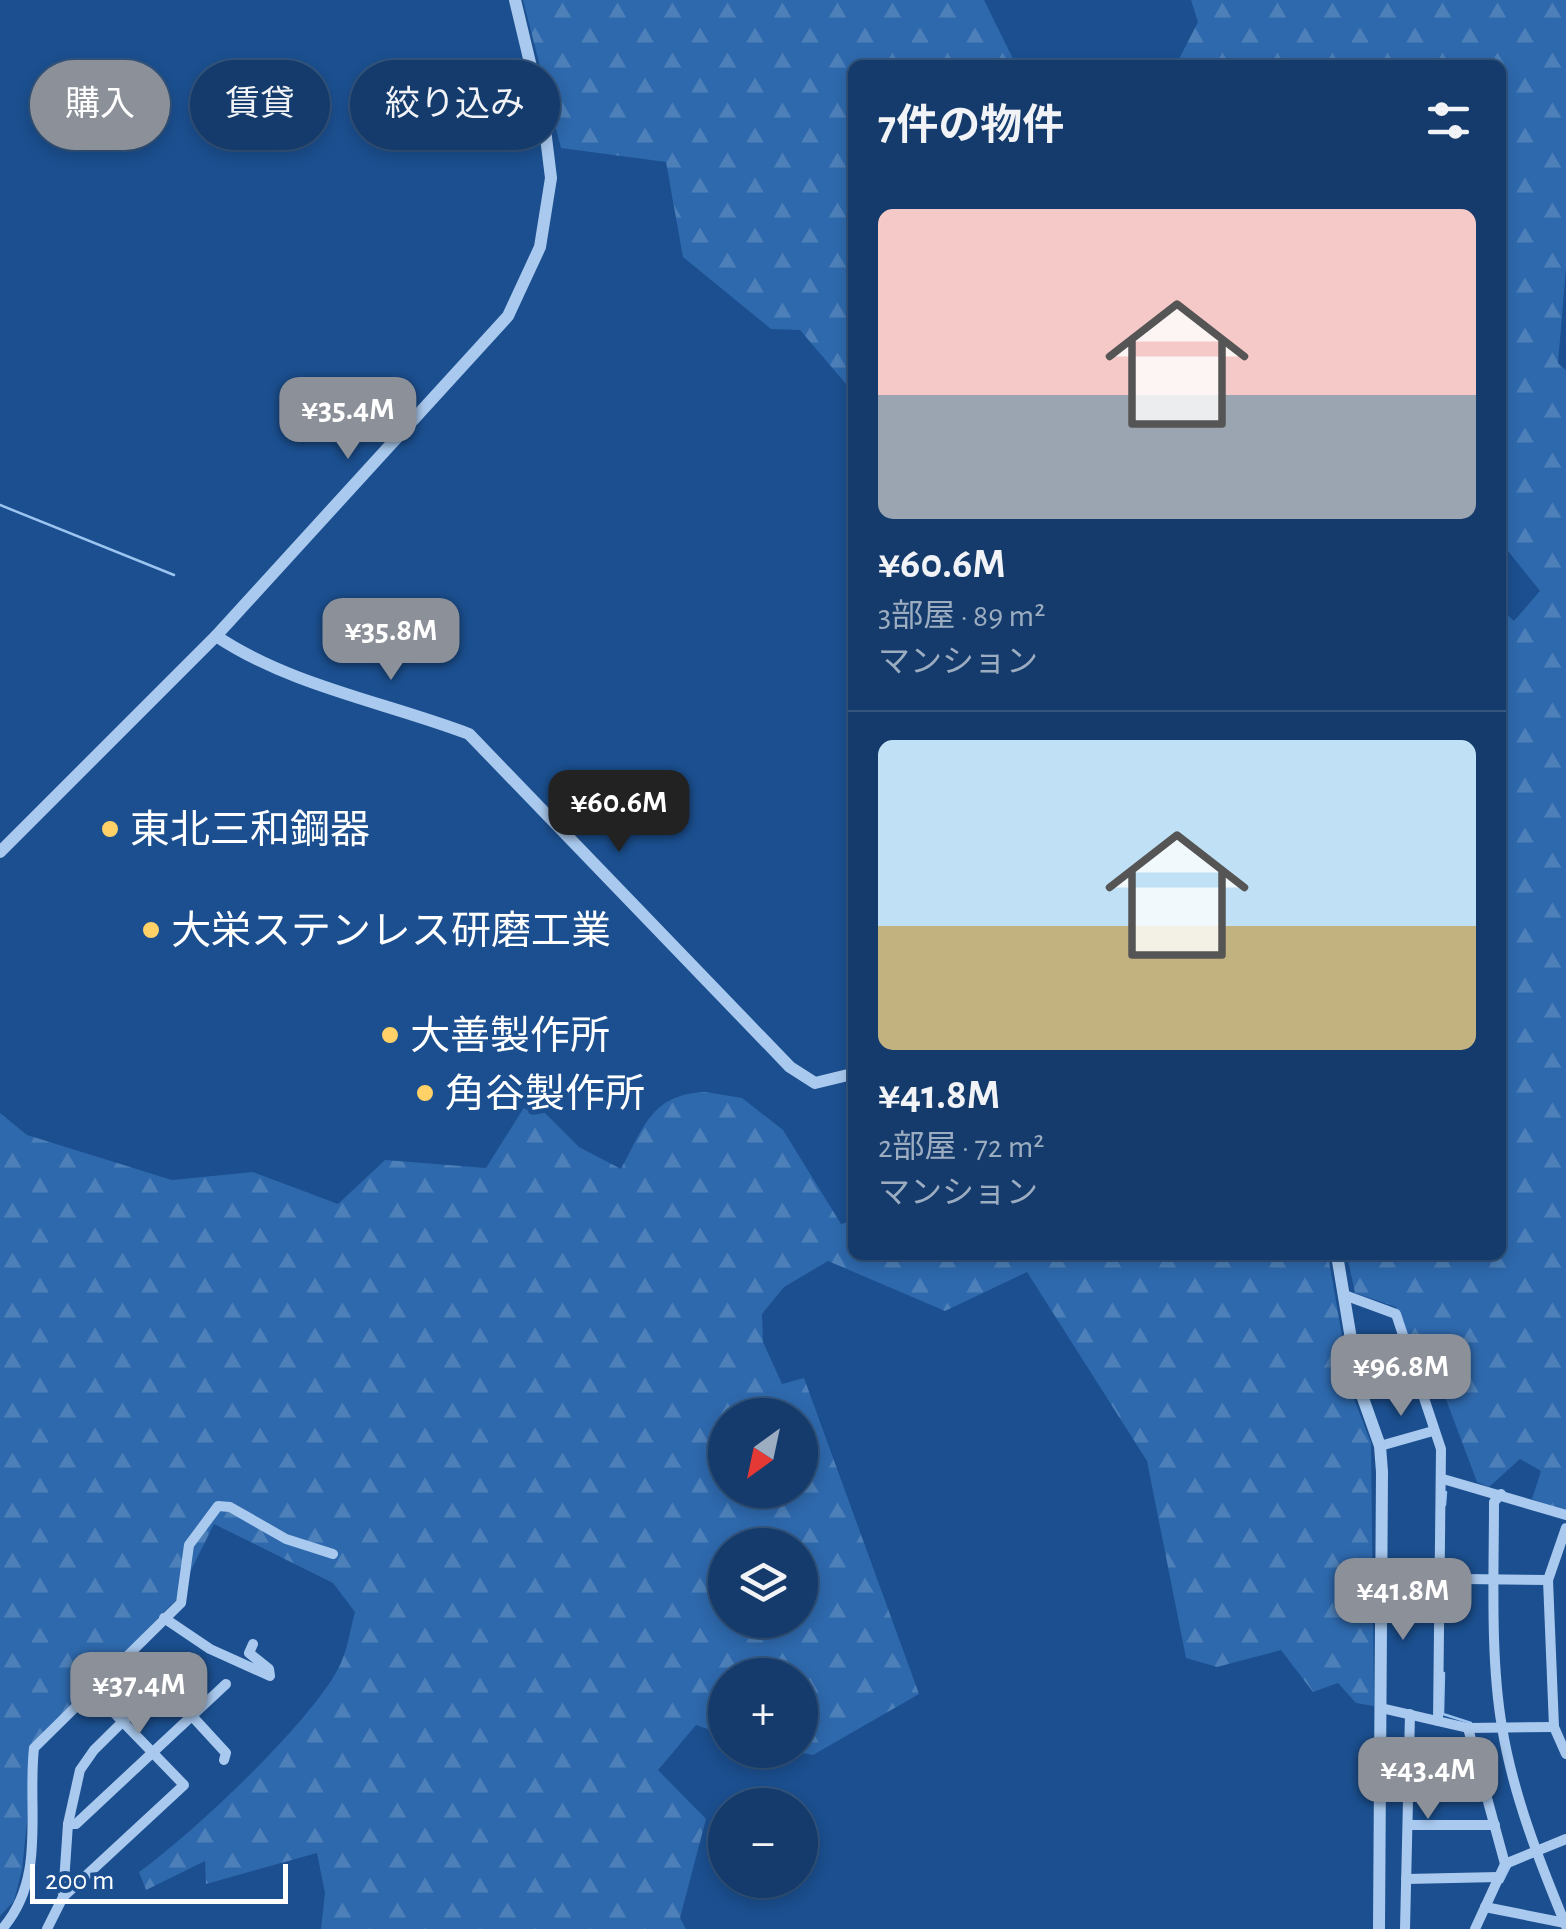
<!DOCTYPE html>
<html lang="ja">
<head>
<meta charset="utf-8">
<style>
	body { margin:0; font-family:"Alegreya Sans","Noto Sans JP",sans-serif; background:#1d4271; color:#f1f3f6; height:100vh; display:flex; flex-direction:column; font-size:38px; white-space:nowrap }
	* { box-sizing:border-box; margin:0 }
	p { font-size:32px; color:#9dadc1 }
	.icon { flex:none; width:55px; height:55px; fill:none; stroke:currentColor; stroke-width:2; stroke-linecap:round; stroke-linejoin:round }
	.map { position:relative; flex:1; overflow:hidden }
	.drawer { position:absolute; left:848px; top:60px; width:658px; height:1200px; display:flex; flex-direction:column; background:#143b6b; border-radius:15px; box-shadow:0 5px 15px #0003,0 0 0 2px #33557e }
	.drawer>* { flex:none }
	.banner { position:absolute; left:30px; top:60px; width:668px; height:90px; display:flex; gap:20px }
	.needle { width:65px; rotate:213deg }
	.controls { position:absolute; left:708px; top:1398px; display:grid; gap:20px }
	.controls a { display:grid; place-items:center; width:110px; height:110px; border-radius:50%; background:#143b6b; box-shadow:0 5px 15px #0003,0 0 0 2px #33557e; font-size:50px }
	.scale { position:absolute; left:30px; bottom:25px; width:258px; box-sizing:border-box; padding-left:10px; border:5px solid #fff; border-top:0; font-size:28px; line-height:35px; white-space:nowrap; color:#fff; -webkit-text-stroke:8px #1b4f8f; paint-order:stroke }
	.price { position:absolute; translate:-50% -85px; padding:0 22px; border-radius:20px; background:#8c9099; color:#fff; font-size:32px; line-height:65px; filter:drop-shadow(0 2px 5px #0008) }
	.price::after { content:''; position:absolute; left:50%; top:60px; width:30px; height:22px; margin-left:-15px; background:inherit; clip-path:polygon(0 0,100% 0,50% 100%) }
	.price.active { background:#222; color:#fff }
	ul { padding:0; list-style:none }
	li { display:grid; align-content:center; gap:20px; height:530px; padding:0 30px }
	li+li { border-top:2px solid #33557e }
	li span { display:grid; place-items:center; height:310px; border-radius:15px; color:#555 }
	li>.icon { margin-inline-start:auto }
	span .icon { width:180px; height:180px; fill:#fffc; stroke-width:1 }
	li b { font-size:42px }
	h2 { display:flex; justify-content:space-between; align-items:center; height:120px; padding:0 30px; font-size:42px }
	.pill { padding:0 35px; border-radius:45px; background:#143b6b; box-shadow:0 5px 15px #0003,0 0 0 2px #33557e; font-size:35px; line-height:90px }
	.pill.active { background:#8c9099; color:#fff }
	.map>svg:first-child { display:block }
	.forest { fill:url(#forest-firs); fill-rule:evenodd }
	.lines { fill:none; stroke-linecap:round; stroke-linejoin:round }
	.stream { stroke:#9cc4f0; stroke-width:2.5 }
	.minor { stroke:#a9c9ee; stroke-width:10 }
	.tertiary { stroke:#a9c9ee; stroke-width:12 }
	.poi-dot { fill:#ffd166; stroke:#1b4f8f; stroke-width:4 }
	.labels { text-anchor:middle; stroke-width:10; stroke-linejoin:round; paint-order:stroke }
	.poi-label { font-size:40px; fill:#fff; stroke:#1b4f8f; text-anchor:start }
</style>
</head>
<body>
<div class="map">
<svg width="1566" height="1929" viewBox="0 0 1566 1929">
	<defs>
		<pattern id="forest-firs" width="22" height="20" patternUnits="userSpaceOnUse" patternTransform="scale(2.5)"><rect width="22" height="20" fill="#2e69ad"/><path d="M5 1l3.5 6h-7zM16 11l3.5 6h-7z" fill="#4d80b9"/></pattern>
	</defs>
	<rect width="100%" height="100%" fill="#1b4f8f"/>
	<g class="forest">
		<path d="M523,0H984L1016,65H852V391L800,330L771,329L683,257L666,162L561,148Z"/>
		<path d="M1191,0H1566V268L1558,363L1566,370V1512L1532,1499L1541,1471L1520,1459L1489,1487L1477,1482L1435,1370L1423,1374L1396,1307L1355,1293L1347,1255H1500V608L1514,621L1540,591L1500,541V65H1184L1180,57L1198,22Z"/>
		<path d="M706,1092L742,1098L783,1130L841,1224L852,1221V1255H1328L1352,1394L1371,1443L1374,1706L1356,1703L1338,1683L1313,1692L1281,1650L1217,1667L1186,1658L1147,1461L1027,1272L945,1311L828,1261L784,1287L762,1314L763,1342L782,1384L804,1378L919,1694L813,1755L787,1750H800V1675H725V1735L696,1725L658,1770L706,1819L680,1918L686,1929H321L325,1893L317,1853L206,1884L205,1861L146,1890L139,1872C191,1835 314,1720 340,1665C348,1649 350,1629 355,1612L333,1583L214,1524L176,1600L35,1744L22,1870L14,1901L0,1916V1113L27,1135L172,1180L253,1172L338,1204L385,1160L486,1168L530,1098L579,1147L621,1169C645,1126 651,1094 706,1092ZM725,1415H800V1490H725ZM725,1545H800V1620H725Z"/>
	</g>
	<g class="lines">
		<g class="stream">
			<path d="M0,505L174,575"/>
			<path d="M1445,1505L1446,1492"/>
			<path d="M1444,1673L1443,1714L1471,1723"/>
			<path d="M1502,1882L1510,1866"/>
		</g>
		<g class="minor">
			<path d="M1347,1296L1396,1314L1441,1449L1438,1721"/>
			<path d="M1380,1446L1433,1431"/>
			<path d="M1443,1479L1566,1515"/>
			<path d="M1501,1494L1494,1502C1494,1573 1490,1657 1502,1727C1513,1795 1540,1863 1566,1926"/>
			<path d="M1566,1528L1548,1580L1554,1727L1566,1754"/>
			<path d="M1383,1578L1548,1580"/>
			<path d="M164,1618L210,1649L270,1676L269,1669L249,1653L253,1644"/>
			<path d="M1381,1708L1468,1728L1554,1727"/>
			<path d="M192,1716L226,1753L224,1760"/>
			<path d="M1468,1728L1505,1864L1475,1929"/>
			<path d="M1409,1769L1479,1768"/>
			<path d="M68,1824H76L226,1684"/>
			<path d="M1408,1825H1495"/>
			<path d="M1505,1864L1566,1839"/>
			<path d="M1406,1879L1499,1877"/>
			<path d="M63,1897L184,1785L92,1690"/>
			<path d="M1485,1907L1565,1923"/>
			<path d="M2,1929C47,1878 27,1809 34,1748L181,1603L189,1545L218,1506L230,1507L286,1539L333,1554"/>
			<path d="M47,1929L63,1897L68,1824L80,1770L94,1750L188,1657"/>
			<path d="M1405,1929L1410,1714"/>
		</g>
		<g class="tertiary">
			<path d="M216,636C291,686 385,702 469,734L790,1067L815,1083L852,1074"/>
			<path d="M0,852L216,636L508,316L540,247L551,178L544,121L515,0"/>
			<path d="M1337,1255L1359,1387L1380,1446L1382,1472L1379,1929"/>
		</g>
	</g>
	<g class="poi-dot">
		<circle cx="110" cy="829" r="10"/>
		<circle cx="151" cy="930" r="10"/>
		<circle cx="390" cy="1035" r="10"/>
		<circle cx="425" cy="1093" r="10"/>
	</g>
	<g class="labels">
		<g class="poi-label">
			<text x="130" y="843">東北三和鋼器</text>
			<text x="171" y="944">大栄ステンレス研磨工業</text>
			<text x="410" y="1049">大善製作所</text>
			<text x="445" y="1107">角谷製作所</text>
		</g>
	</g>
</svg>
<div class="controls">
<a><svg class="needle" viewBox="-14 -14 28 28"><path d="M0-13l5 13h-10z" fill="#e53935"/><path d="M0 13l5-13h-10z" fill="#9dadc1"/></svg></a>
<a><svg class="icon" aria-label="layers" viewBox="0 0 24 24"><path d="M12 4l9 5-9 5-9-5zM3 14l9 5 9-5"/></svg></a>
<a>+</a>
<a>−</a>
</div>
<div class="scale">200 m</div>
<b class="price" style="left:348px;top:462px">¥35.4M</b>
<b class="price" style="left:391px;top:683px">¥35.8M</b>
<b class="price active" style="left:619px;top:855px">¥60.6M</b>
<b class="price" style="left:1401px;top:1419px">¥96.8M</b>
<b class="price" style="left:1403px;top:1643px">¥41.8M</b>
<b class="price" style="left:139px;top:1737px">¥37.4M</b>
<b class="price" style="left:1428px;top:1822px">¥43.4M</b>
<div class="banner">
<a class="pill active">購入</a>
<a class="pill">賃貸</a>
<a class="pill">絞り込み</a>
</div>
<section class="drawer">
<h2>7件の物件<svg class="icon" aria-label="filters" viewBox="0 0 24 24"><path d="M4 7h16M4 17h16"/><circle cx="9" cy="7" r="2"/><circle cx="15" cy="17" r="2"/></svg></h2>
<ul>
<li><span style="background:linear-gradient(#f6c9c9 60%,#9aa5b1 0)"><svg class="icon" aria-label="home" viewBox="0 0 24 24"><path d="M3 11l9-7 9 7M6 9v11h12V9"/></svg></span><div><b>¥60.6M</b><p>3部屋 · 89 m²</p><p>マンション</p></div></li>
<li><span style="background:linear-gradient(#bfe0f5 60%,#c2b280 0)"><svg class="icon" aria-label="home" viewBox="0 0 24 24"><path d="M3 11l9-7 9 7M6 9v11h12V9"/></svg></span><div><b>¥41.8M</b><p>2部屋 · 72 m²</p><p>マンション</p></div></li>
</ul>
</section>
</div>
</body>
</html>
